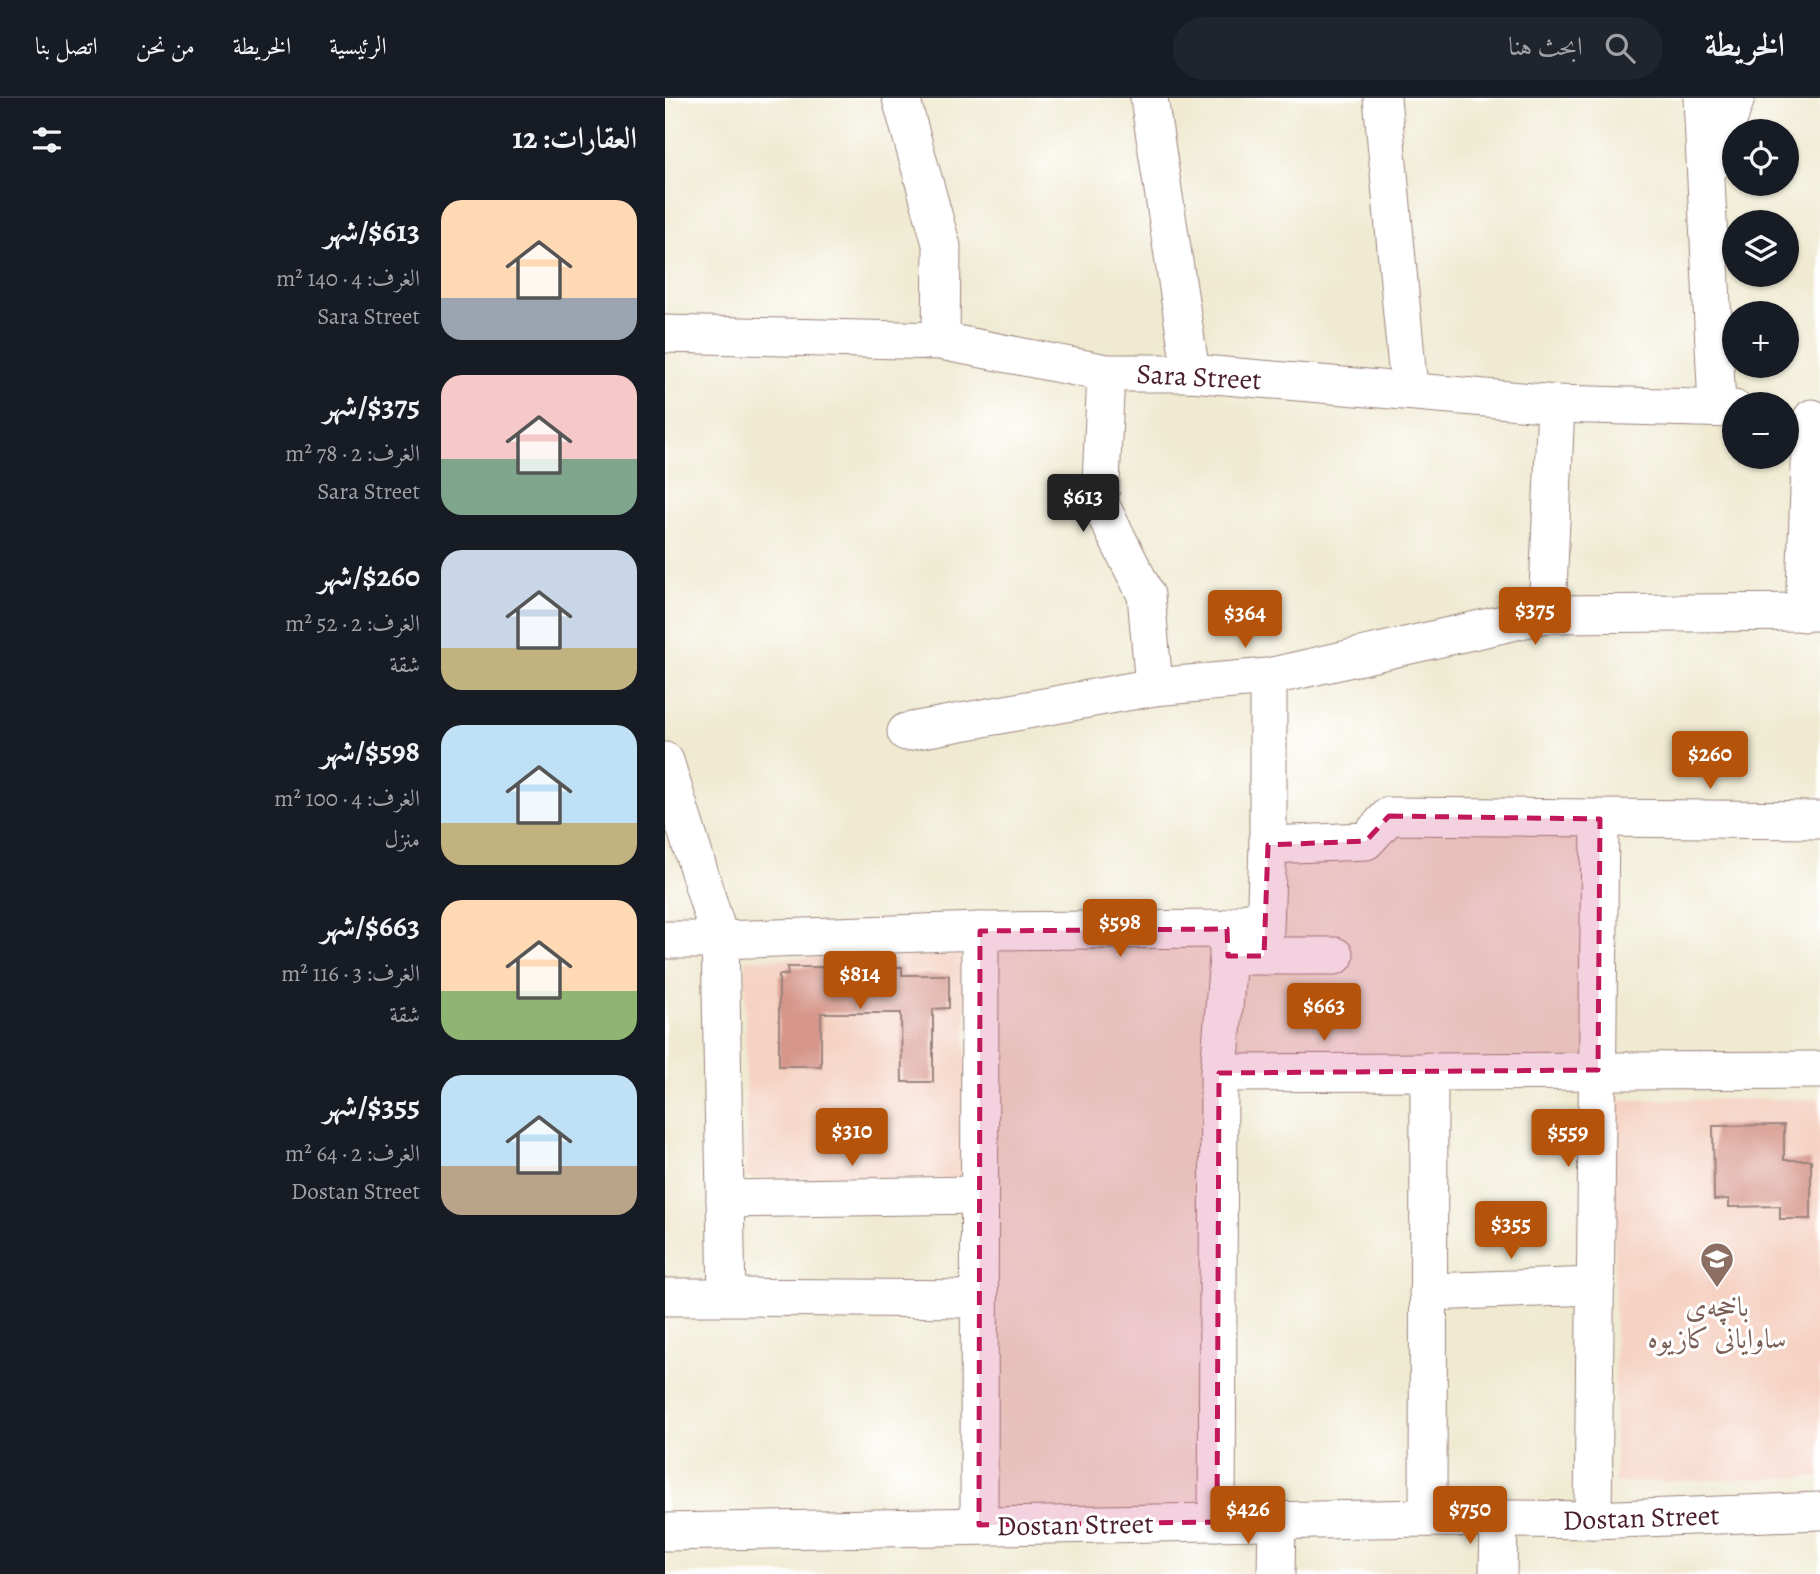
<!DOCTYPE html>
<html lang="ar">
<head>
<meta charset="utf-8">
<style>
	body { margin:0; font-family:Alegreya,Amiri,serif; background:#20242c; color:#f1f3f6; direction:rtl; height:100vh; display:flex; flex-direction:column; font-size:26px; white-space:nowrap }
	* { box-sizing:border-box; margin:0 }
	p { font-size:23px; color:#9ea1a6 }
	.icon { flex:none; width:38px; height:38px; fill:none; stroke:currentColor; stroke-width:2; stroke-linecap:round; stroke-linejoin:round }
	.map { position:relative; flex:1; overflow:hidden; direction:ltr }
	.drawer { display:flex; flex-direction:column; background:#171b24; width:665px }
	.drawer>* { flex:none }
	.controls { position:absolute; left:1057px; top:21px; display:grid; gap:14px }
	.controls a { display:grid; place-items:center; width:77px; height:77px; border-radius:50%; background:#171b24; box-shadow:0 2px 5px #0004; font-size:35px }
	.price { position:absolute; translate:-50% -60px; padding:0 16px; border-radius:7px; background:#b45309; color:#fff; font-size:23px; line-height:46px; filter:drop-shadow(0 2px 4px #0008) }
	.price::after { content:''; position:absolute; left:50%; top:42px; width:21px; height:16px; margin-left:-10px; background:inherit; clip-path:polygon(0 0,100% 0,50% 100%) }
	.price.active { background:#222; color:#fff }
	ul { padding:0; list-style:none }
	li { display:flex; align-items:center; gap:21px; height:175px; padding:0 28px }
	li span { display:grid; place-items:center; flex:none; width:196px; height:140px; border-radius:21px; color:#555 }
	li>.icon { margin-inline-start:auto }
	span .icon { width:84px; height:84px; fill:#fffc; stroke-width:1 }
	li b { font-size:30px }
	h2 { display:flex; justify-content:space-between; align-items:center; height:84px; padding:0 28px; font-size:30px }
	header { display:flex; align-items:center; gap:42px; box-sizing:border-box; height:98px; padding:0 35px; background:#171b24; border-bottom:2px solid #363941 }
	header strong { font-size:33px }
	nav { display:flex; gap:38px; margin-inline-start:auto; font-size:24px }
	.search { width:490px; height:63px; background:#20242c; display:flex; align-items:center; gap:18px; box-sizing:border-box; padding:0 24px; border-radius:38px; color:#9ea1a6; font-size:26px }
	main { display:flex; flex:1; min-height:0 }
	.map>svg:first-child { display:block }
	.built { fill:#f5d2c2 }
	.building { fill:#d6968a }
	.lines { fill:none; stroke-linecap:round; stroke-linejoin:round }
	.minor-casing { stroke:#9c847e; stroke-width:39 }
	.minor { stroke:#fff; stroke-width:37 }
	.marked { fill:#c2185b; fill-opacity:0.2; stroke:#c2185b; stroke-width:5; stroke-dasharray:14 9; stroke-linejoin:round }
	.labels { text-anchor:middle; stroke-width:6; stroke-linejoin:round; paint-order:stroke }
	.street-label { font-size:28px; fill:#4a1f2b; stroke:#fff }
	.education-label { font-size:28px; fill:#785e54; stroke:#fff }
</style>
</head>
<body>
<header>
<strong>الخريطة</strong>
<div class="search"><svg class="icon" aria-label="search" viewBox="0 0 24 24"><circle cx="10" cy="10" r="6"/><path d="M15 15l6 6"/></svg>ابحث هنا</div>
<nav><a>الرئيسية</a><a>الخريطة</a><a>من نحن</a><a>اتصل بنا</a></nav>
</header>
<main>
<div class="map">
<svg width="1155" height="1476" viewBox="0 0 1155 1476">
	<rect width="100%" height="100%" fill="#fff"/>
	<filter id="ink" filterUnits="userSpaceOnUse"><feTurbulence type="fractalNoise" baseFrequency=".0143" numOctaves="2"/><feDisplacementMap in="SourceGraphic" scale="14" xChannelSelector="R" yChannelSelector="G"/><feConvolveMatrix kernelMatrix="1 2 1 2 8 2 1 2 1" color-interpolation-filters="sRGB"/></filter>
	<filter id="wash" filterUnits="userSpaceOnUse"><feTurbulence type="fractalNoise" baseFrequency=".00686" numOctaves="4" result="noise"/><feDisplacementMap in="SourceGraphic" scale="28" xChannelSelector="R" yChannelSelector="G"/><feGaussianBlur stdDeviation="1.57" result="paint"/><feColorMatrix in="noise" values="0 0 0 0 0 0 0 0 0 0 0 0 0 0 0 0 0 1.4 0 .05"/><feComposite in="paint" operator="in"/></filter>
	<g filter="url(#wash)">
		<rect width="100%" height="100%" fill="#efead1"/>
		<g class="built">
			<path d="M302,856L299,1081L81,1080L80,861Z"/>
			<path d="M1155,1001V1379L950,1385L949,1002Z"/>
		</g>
		<g id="blocks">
			<g class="building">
				<path d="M122,869H237V877H284V910L268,911V984H237L236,915H156V968H114V877H123Z"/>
				<path d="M1119,1027V1062H1146V1121H1115V1108L1064,1109V1101L1049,1102L1048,1028Z"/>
			</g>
		</g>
	</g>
	<g filter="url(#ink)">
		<use href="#blocks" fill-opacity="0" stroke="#9c847e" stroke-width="2"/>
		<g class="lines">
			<g class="minor-casing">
				<g id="minor">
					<path d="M236,0L277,149L276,243"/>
					<path d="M484,0L526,275"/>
					<path d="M717,0L744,292"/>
					<path d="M1037,0L1052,309"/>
					<path d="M1048,65L1071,0"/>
					<path d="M0,236L276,243L441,275H526L891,306L1069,311"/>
					<path d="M441,275L435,406L481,497L489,589"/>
					<path d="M1139,515L1147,320"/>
					<path d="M882,516L1155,514"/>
					<path d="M603,579L882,516L891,306"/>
					<path d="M241,634L489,589L603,579V747L599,858"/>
					<path d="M0,663L55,842H0"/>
					<path d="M603,747L701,743L724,718L1155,722"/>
					<path d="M575,858H670"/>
					<path d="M554,975L1155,972"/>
					<path d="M60,1101L314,1097"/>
					<path d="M763,1194L931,1188"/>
					<path d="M0,1199H62L55,842L315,833L562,831L582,823"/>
					<path d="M62,1199L314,1201"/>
					<path d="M763,1420L764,973"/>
					<path d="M928,1422L935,721"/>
					<path d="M552,1424L554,975L563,858L562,831"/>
					<path d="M314,1427L315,833"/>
					<path d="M0,1434L763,1420L928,1422L1155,1413"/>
					<path d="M611,1476L612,1423"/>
					<path d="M833,1476L834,1421"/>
				</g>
			</g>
			<use href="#minor" class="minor"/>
		</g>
	</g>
	<path class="marked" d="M724,718L935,721L933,972L554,975L552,1424L314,1427L315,833L562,831L563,858H599L603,747L701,743Z"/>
	<defs>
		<g id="school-pin" transform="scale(1.75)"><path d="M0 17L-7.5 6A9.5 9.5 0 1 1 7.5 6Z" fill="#8d6e63" stroke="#fff"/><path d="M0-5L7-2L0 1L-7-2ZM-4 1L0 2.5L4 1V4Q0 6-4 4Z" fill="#fff"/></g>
	</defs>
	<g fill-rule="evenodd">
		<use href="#school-pin" x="1052" y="1161"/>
	</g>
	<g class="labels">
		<g class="street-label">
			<text transform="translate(534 278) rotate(3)" y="10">Sara Street</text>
			<text transform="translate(976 1419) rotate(-2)" y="10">Dostan Street</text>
			<text transform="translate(410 1426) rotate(-1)" y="10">Dostan Street</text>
		</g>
		<g class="education-label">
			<text x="1052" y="1218">باخچەی<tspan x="1052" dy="32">ساوایانی کازیوە</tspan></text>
		</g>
	</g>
</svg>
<div class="controls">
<a><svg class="icon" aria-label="locate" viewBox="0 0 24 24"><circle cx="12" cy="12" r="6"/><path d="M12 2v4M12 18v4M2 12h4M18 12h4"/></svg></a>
<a><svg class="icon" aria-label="layers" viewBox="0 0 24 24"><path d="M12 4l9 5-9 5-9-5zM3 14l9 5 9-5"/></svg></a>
<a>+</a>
<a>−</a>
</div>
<b class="price active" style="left:418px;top:436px">$613</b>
<b class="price" style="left:870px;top:549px">$375</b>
<b class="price" style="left:580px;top:552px">$364</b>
<b class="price" style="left:1045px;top:693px">$260</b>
<b class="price" style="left:455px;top:861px">$598</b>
<b class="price" style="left:195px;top:913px">$814</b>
<b class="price" style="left:659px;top:945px">$663</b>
<b class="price" style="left:187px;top:1070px">$310</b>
<b class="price" style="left:903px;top:1071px">$559</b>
<b class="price" style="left:846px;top:1163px">$355</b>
<b class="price" style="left:583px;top:1448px">$426</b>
<b class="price" style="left:805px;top:1448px">$750</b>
</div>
<section class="drawer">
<h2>العقارات: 12<svg class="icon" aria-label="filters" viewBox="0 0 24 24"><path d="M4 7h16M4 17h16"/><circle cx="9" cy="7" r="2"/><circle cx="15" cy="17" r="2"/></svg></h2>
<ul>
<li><span style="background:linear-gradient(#ffd9b3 70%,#9aa5b1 0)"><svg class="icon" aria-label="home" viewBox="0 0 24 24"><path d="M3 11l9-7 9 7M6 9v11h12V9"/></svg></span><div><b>$613/شهر</b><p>الغرف: 4 · 140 m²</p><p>Sara Street</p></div></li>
<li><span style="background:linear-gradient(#f6c9c9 60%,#7fa58c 0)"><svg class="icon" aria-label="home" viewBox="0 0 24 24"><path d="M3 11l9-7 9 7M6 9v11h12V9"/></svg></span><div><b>$375/شهر</b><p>الغرف: 2 · 78 m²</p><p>Sara Street</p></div></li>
<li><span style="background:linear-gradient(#c9d6e8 70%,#c2b280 0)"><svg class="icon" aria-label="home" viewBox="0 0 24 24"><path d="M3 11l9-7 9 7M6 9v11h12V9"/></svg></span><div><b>$260/شهر</b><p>الغرف: 2 · 52 m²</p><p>شقة</p></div></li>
<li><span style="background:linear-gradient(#bfe0f5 70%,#c2b280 0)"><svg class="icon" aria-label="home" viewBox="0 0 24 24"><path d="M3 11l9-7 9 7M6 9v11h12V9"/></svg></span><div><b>$598/شهر</b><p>الغرف: 4 · 100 m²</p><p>منزل</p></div></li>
<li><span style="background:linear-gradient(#ffd9b3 65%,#8fb573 0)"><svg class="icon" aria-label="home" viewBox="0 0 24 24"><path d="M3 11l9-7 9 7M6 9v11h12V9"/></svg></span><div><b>$663/شهر</b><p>الغرف: 3 · 116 m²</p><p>شقة</p></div></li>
<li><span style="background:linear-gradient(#bfe0f5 65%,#b9a48a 0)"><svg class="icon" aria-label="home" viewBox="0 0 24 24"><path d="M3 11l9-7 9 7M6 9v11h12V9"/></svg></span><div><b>$355/شهر</b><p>الغرف: 2 · 64 m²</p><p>Dostan Street</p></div></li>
</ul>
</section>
</main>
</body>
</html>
